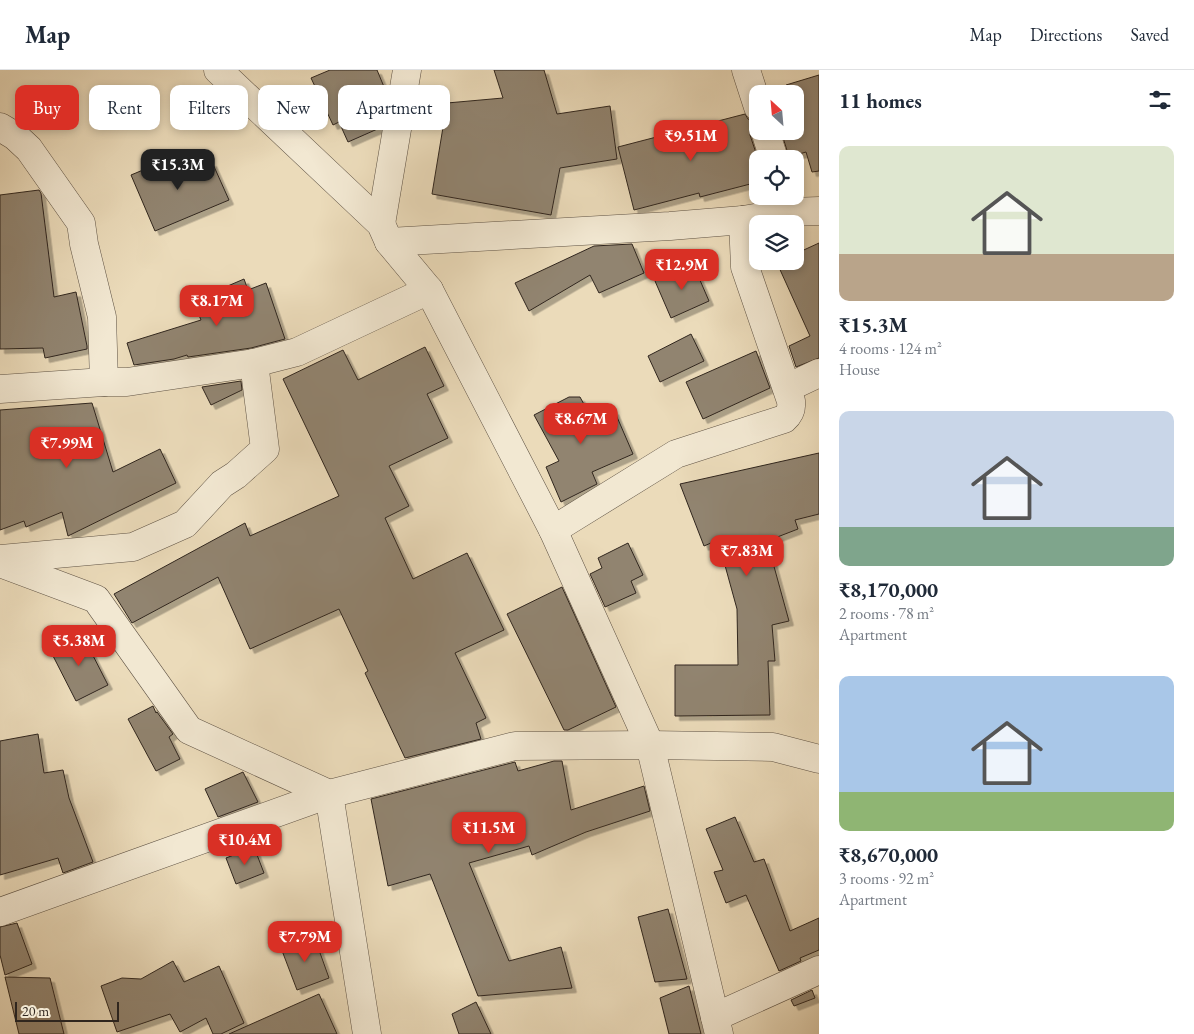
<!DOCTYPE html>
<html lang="en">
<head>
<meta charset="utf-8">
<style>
	body { margin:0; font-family:"EB Garamond",serif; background:#f2f2f3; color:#1f2937; height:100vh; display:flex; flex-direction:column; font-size:19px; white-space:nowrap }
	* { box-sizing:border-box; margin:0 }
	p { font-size:16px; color:#747a83 }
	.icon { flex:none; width:28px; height:28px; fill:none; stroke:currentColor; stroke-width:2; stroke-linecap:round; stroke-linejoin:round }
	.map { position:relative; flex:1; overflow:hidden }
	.details { display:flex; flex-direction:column; background:#fff; width:375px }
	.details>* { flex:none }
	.top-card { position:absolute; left:15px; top:15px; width:475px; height:45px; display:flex; gap:10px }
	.needle { width:32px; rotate:334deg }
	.controls { position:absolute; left:749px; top:15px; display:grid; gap:10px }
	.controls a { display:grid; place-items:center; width:55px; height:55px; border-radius:10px; background:#fff; box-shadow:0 2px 8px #0003; font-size:25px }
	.scale { position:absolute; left:15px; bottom:12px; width:104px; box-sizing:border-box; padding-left:5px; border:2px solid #30261e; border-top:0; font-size:14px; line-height:18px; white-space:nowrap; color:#30261e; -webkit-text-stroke:4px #f2e8d2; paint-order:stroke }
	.price { position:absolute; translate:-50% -42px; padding:0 11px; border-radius:10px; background:#d93025; color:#fff; font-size:16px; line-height:32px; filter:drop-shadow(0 1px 2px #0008) }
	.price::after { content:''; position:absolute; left:50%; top:30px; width:15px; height:11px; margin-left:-8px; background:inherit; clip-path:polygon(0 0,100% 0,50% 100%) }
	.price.selected { background:#222; color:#fff }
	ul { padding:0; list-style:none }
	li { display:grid; align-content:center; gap:10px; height:265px; padding:0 20px }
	li span { display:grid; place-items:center; height:155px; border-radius:10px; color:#555 }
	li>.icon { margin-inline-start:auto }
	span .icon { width:90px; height:90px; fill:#fffc; stroke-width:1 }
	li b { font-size:21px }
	h2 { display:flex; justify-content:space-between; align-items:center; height:60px; padding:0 20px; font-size:21px }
	.chip { padding:0 18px; border-radius:10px; background:#fff; box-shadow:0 2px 8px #0003; font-size:18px; line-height:45px }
	.chip.selected { background:#d93025; color:#fff }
	header { display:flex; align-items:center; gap:30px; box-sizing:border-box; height:70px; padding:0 25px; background:#fff; border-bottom:1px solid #e0e1e3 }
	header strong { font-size:24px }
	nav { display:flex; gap:28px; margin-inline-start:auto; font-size:18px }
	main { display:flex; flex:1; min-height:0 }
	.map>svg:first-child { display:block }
	.building { fill:#91846f; stroke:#30261e; filter:url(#shadow) }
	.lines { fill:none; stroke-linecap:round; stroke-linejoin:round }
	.minor-casing { stroke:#5f5345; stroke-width:29 }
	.minor { stroke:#f2e8d2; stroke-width:28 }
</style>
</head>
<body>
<header>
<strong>Map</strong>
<nav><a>Map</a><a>Directions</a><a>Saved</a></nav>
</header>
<main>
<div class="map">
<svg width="819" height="964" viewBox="0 0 819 964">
	<defs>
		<filter id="shadow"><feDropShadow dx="4.5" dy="4.5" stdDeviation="0" flood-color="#0004"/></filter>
	</defs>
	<rect width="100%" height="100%" fill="#ebdbba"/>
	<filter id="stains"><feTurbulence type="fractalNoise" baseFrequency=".004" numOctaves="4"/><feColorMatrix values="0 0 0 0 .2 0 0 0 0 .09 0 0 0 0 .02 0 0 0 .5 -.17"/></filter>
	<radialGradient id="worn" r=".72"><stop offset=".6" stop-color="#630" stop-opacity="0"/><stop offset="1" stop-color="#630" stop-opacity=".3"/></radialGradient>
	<g class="building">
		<path d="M330,0H377L387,24L382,57L348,72L339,52L333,55L311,8Z"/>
		<path d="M494,0H544L557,44L610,36L617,89L560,98L551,145L432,124L447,33L503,28Z"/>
		<path d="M819,5V101L812,102L806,82L789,87L781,61H795V24H788L786,15Z"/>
		<path d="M745,44L748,49L753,51L750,58V65L758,89V112L700,127L699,123L634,140L618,77Z"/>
		<path d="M179,85L186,102L212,92L229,130L155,161L131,105Z"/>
		<path d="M39,120L41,123L54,227L76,222L87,276V279L45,288L43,278L0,279V125Z"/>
		<path d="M819,173V288L796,297L789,276L810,266L777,193L795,191V184Z"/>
		<path d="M632,174L644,203L599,223L590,205L529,241L515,213L594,176Z"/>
		<path d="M693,194L709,231L671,248L655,211Z"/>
		<path d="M244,209L248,220L266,213L285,269L251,278L188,287L187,285L174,289L134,295L127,273L201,250L193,231Z"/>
		<path d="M691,264L704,291L660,312L648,286Z"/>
		<path d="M425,277L444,316L427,324L448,368L389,396L409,436L385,448L413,509L467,483L504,560L455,583L486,648L476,653L481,669L405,688L365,603L368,601L339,539L250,579L218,507L132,553L114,524L245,453L250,466L339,426L283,309L343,280L358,310Z"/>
		<path d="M756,281L770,318L703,349L686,312Z"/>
		<path d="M241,311L242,320L211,335L202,317Z"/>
		<path d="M569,327H580L592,349L614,340L633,384L592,402L597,414L561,432L546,397L559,391L534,345Z"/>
		<path d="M92,333L113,402L160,379L176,413L68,466L62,442L26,457L24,451L0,460V340Z"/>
		<path d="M819,383V444L795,450L798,459L767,471L789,551L772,555L775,591H768L770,645L675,646V595H738L737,539L718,470L704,476L680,414Z"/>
		<path d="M628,473L643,505L631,511L636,523L605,537L590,504L602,498L598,488Z"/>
		<path d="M562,517L616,637L568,660H564L507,544Z"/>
		<path d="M82,564L108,615L76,631L50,580Z"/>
		<path d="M153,636L156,643L157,642L173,664L169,667L180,689L156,701L128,649Z"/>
		<path d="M38,664L44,703L63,700L69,728L93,792L63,803L58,788L0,805V671Z"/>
		<path d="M554,691H562L571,740L644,716L650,741L586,762L532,785L529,776L469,793L509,891L561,877L572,918L478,926L430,804L388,816L371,729L515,692L518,701Z"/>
		<path d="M243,702L258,732L218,747L205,719Z"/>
		<path d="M735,747L754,792L764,789L790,861L819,848V880L800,888L801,891L779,901L746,825L726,833L714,802L723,800L706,759Z"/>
		<path d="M254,777L264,803L236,814L226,788Z"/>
		<path d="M668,839L687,909L655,912L638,847Z"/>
		<path d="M17,853L32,894L5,905L0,885V857Z"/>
		<path d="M314,866L329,908L297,920L281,878Z"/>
		<path d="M173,891L184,912L219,896L244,953L221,964H213L206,948L180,962L170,944L117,962L101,916L122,908L141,909Z"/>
		<path d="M5,907L50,908L64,964H19Z"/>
		<path d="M689,916L701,964H669L660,928Z"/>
		<path d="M812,920L815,928L794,936L791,930Z"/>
		<path d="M319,924L337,964H229Z"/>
		<path d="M476,932L491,964H459L452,944Z"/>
	</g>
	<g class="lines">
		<g class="minor-casing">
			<g id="minor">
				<path d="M218,0L381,154L389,172L429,220L553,460L650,675L719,964"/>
				<path d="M746,0L758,37"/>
				<path d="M0,57L15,66L29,79L81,153L84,174L102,247L104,312"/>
				<path d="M765,61L774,89"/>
				<path d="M381,154L407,0"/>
				<path d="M389,172L670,156L743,150L791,142L819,141"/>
				<path d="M787,318L819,303"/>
				<path d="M0,319L104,312H127L254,293L297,282L429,220"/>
				<path d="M553,460L676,384L784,349C790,344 792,339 791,331L745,197L743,150"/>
				<path d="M0,489L133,477L185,454L222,414L236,405L265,379L254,293"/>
				<path d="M0,493L96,529L189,660L329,724L367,964"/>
				<path d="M0,842L329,724L515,676L650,675L773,677L819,689"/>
				<path d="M715,947L819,900"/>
			</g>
		</g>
		<use href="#minor" class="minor"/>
	</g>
	<rect width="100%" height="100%" filter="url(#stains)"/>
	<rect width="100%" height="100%" fill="url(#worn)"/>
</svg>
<div class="controls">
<a><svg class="needle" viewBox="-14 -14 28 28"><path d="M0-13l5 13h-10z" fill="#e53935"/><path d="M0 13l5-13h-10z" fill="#747a83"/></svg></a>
<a><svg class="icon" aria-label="locate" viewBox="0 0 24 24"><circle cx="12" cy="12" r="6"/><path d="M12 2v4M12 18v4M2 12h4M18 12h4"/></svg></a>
<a><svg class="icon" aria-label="layers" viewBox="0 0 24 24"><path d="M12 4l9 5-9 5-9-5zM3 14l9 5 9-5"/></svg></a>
</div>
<div class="scale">20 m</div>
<b class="price" style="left:691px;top:92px">₹9.51M</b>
<b class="price selected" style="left:178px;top:121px">₹15.3M</b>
<b class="price" style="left:682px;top:221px">₹12.9M</b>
<b class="price" style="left:217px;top:257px">₹8.17M</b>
<b class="price" style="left:581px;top:375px">₹8.67M</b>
<b class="price" style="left:67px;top:399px">₹7.99M</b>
<b class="price" style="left:747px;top:507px">₹7.83M</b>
<b class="price" style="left:79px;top:597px">₹5.38M</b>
<b class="price" style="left:489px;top:784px">₹11.5M</b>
<b class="price" style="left:245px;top:796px">₹10.4M</b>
<b class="price" style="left:305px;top:893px">₹7.79M</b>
<div class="top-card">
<a class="chip selected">Buy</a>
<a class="chip">Rent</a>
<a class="chip">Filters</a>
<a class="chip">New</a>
<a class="chip">Apartment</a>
</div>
</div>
<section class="details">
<h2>11 homes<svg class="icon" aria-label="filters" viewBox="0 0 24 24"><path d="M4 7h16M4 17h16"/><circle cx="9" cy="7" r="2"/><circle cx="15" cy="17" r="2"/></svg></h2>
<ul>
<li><span style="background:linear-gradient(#dfe7d0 70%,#b9a48a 0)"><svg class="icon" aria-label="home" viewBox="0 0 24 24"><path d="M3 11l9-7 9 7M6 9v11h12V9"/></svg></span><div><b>₹15.3M</b><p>4 rooms · 124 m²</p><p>House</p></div></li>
<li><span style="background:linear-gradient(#c9d6e8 75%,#7fa58c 0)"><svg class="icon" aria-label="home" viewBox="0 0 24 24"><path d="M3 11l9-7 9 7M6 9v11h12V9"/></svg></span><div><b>₹8,170,000</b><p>2 rooms · 78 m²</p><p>Apartment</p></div></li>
<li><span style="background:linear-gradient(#a9c7e8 75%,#8fb573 0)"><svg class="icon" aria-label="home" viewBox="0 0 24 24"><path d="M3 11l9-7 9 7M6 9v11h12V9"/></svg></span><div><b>₹8,670,000</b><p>3 rooms · 92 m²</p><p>Apartment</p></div></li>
</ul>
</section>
</main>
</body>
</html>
